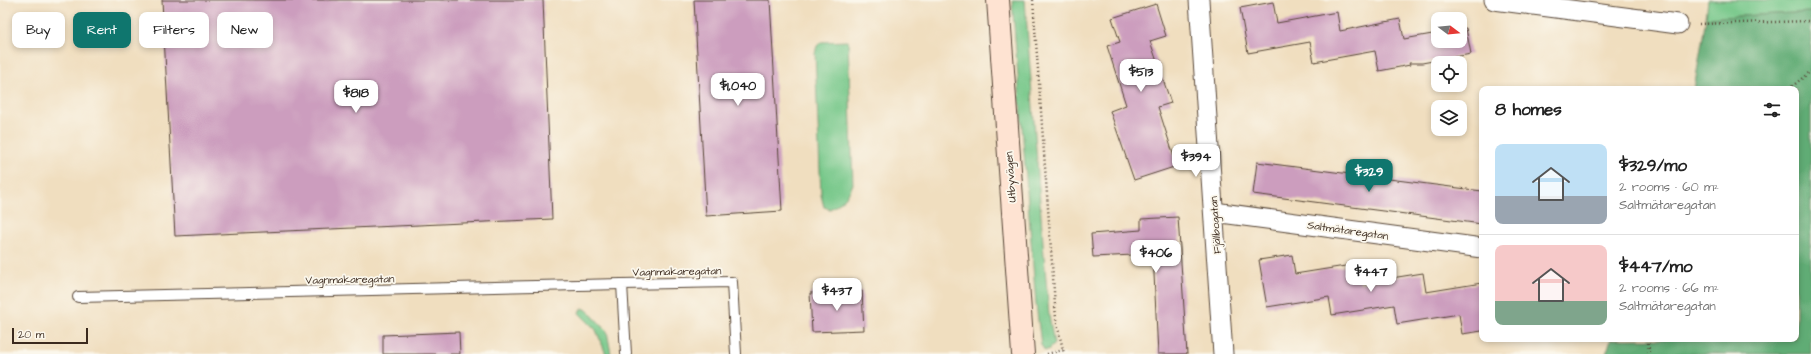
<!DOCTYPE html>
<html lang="en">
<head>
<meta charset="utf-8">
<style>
	body { margin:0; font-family:"Architects Daughter",sans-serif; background:#f2f2f2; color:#222; height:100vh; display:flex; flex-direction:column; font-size:15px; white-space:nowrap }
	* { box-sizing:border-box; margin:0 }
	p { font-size:13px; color:#767676 }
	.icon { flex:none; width:22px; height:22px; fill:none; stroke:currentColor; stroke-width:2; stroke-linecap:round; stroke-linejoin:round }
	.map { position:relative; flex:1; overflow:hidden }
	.drawer { position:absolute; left:1479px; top:86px; width:320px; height:256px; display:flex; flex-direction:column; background:#fff; border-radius:8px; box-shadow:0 2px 6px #0003 }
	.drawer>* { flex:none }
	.guide { position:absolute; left:12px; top:12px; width:380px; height:36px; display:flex; gap:8px }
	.needle { width:26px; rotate:106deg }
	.fabs { position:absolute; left:1431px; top:12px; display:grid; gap:8px }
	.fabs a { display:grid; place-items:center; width:36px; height:36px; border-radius:8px; background:#fff; box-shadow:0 2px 6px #0003; font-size:20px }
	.scale { position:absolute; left:12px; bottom:10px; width:76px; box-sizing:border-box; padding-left:4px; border:2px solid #3b2a1e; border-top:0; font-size:11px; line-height:14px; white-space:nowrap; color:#3b2a1e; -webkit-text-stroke:3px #fbf7ec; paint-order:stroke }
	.price { position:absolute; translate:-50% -34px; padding:0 9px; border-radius:8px; background:#fff; color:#222; font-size:13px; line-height:26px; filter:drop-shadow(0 1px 2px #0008) }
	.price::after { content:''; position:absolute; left:50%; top:24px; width:12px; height:9px; margin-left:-6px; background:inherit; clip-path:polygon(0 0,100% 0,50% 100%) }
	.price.on { background:#0f766e; color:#fff }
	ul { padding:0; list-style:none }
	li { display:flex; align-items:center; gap:12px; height:100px; padding:0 16px }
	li+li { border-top:1px solid #e0e0e0 }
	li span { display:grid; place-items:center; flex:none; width:112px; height:80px; border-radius:8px; color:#555 }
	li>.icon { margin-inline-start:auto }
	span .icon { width:48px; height:48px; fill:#fffc; stroke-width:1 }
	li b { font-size:17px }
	h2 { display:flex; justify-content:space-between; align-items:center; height:48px; padding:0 16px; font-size:17px }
	.pill { padding:0 14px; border-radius:8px; background:#fff; box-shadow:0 2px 6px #0003; font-size:14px; line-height:36px }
	.pill.on { background:#0f766e; color:#fff }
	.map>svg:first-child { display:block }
	.green { fill:#76c789; stroke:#587854 }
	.forest { fill:#60ac75; stroke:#4e6b4a }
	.building { fill:#cc9dbe }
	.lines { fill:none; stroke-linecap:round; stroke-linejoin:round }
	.lane-casing { stroke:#564536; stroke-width:12 }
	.street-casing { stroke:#564536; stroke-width:21 }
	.secondary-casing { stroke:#564536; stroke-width:24 }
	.path { stroke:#564536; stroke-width:2.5; stroke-dasharray:1 3; stroke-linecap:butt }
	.lane { stroke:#fff; stroke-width:10 }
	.street { stroke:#fff; stroke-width:19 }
	.secondary { stroke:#fee3d2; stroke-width:22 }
	.labels { text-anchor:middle; stroke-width:3.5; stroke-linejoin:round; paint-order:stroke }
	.street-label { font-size:11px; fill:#3b2a1e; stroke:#fbf7ec }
</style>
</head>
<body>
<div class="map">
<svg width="1811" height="354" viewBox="0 0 1811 354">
	<rect width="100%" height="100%" fill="#fbf7ec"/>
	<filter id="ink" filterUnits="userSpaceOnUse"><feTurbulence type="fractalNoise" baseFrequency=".025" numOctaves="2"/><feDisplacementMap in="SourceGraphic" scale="8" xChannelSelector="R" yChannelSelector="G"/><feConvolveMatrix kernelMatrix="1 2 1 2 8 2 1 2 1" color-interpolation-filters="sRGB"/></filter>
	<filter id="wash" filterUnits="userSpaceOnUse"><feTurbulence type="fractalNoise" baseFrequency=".012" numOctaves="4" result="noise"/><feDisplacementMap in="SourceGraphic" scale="16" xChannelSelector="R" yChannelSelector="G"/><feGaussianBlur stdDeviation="0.9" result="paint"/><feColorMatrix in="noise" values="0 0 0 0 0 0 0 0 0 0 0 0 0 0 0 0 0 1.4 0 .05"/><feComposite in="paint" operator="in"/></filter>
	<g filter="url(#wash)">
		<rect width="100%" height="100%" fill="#f0debf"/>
		<g class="green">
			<path d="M1012,0H1025L1044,256L1049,315L1054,344L1049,349L1045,351L1041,345L1036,304Z"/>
			<path d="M1708,0H1811V12L1706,18Z"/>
			<path d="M848,41L853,184C848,197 841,203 830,209L824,207L821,195L815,53L817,46L821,42Z"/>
			<path d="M583,308L587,310L607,331L611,354H606L596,330L579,313L580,310Z"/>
		</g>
		<path class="forest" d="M1811,12V354H1606L1611,339H1796V89H1694L1706,18Z"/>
		<g id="blocks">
			<g class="building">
				<path d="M162,0H543L552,219L175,236Z"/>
				<path d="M694,0H770L782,211L706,216Z"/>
				<path d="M1273,2L1277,23L1337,12L1340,31L1400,19L1404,39L1438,33V41H1460V29L1466,28L1471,54L1422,63H1409L1410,65L1379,71L1375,51L1314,62L1310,42L1248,53L1240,8Z"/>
				<path d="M1156,4L1166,36L1150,41L1171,103L1158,107L1177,166L1134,180L1110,111L1126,105L1107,46L1120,42L1112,18Z"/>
				<path d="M1257,162L1482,191V224L1253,194Z"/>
				<path d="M1178,217L1187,354H1158L1153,254L1093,257L1091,234L1141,230V219Z"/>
				<path d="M1292,255L1295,274L1358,264L1360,283L1423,273L1426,292L1482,283V331L1462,334L1459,314L1397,324L1394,305L1332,315L1329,297L1267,307L1259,260Z"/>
				<path d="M862,291L864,330L812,332L810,293Z"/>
				<path d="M459,332L460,354H383V335Z"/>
			</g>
		</g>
	</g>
	<g filter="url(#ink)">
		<use href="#blocks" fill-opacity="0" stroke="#564536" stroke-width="1"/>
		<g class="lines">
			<g class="lane-casing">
				<g id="lane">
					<path d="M78,297L622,284"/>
					<path d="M626,354L622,284L732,282L736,354"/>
				</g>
			</g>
			<g class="street-casing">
				<g id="street">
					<path d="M1199,0L1223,354"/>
					<path d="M1494,0L1678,24"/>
					<path d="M1214,212L1482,248"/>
				</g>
			</g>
			<g class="secondary-casing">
				<path id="secondary" d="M998,0L1023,354"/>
			</g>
			<g class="path">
				<path d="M1033,0L1056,319L1064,354"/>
				<path d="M1699,24L1811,21"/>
				<path d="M1789,89L1811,71"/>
				<path d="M1648,339L1649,354"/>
				<path d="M1047,354L1063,350"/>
			</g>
			<use href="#lane" class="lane"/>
			<use href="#street" class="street"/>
			<use href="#secondary" class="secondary"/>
		</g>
	</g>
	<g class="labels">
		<g class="street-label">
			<text transform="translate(1010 177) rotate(-94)" y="4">Utbyvägen</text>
			<text transform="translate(1215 225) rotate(-94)" y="4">Fjällbogatan</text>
			<text transform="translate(1348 230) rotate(8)" y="4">Saltmätaregatan</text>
			<text transform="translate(677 271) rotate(-1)" y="4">Vagnmakaregatan</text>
			<text transform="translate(350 279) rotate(-1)" y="4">Vagnmakaregatan</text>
		</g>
	</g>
</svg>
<div class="fabs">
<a><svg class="needle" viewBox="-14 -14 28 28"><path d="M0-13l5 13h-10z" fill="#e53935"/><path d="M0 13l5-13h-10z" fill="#767676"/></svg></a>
<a><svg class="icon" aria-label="locate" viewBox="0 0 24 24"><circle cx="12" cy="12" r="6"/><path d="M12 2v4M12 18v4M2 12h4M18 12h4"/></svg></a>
<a><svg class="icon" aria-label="layers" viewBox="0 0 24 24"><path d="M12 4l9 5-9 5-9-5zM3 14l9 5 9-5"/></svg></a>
</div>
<div class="scale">20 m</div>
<b class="price" style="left:1141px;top:93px">$513</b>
<b class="price" style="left:738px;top:107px">$1,040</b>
<b class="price" style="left:356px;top:114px">$818</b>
<b class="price" style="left:1196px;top:178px">$394</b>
<b class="price on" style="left:1369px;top:193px">$329</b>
<b class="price" style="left:1156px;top:274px">$406</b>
<b class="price" style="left:1371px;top:293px">$447</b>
<b class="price" style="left:837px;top:312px">$437</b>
<div class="guide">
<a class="pill">Buy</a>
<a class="pill on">Rent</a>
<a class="pill">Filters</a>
<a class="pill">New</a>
</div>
<section class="drawer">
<h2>8 homes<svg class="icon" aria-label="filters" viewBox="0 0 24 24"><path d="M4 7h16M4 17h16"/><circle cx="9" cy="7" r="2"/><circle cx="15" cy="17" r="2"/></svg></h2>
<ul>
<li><span style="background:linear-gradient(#bfe0f5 65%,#9aa5b1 0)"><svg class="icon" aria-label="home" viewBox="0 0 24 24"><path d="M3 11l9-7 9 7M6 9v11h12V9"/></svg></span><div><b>$329/mo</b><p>2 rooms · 60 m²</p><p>Saltmätaregatan</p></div></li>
<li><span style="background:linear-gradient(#f6c9c9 70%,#7fa58c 0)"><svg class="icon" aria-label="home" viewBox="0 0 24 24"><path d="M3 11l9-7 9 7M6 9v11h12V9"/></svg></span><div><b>$447/mo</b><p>2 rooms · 66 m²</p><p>Saltmätaregatan</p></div></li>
</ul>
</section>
</div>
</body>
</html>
